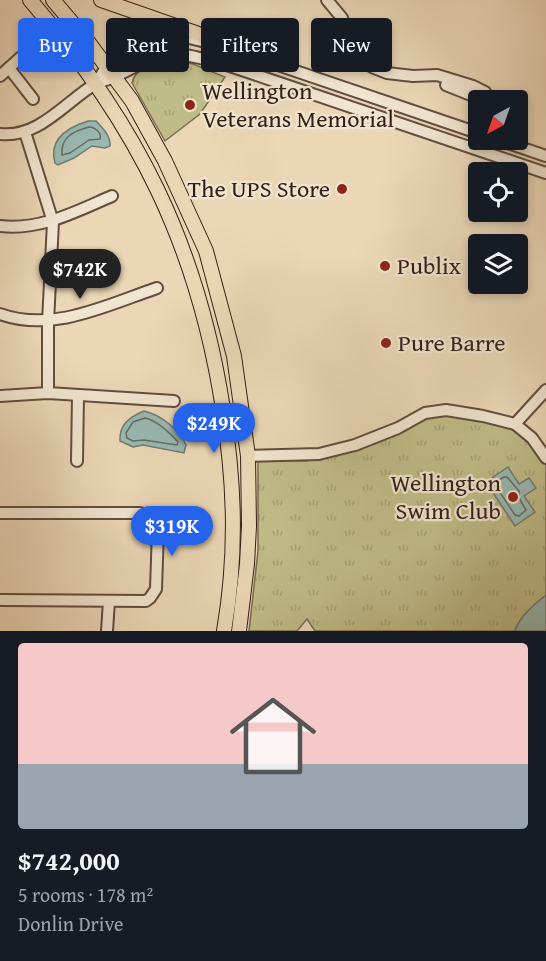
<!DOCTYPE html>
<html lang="en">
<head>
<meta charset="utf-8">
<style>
	body { margin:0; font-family:"Gentium Book Plus",serif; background:#20242c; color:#f1f3f6; height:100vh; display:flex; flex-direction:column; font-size:22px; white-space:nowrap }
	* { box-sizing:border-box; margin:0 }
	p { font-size:20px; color:#9ea1a6 }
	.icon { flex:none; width:33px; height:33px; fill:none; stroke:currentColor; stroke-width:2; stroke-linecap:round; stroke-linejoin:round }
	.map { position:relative; height:631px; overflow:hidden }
	.side { display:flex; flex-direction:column; background:#171b24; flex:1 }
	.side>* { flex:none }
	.top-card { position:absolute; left:18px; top:18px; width:510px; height:54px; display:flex; gap:12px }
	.needle { width:39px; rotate:220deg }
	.fabs { position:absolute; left:468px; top:90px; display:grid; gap:12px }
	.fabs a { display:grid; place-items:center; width:60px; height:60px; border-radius:6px; background:#171b24; box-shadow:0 3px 9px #0003; font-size:30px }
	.price { position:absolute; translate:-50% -51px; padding:0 14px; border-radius:21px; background:#2563eb; color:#fff; font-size:20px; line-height:39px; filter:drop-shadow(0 2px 3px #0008) }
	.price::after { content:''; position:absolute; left:50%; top:36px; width:18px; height:14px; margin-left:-9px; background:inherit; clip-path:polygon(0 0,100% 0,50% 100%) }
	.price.active { background:#222; color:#fff }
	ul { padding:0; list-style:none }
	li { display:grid; align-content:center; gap:12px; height:318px; padding:0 18px }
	li span { display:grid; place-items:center; height:186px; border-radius:6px; color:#555 }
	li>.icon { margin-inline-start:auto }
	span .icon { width:108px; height:108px; fill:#fffc; stroke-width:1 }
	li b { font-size:26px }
	.chip { padding:0 21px; border-radius:6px; background:#171b24; box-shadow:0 3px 9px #0003; font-size:21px; line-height:54px }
	.chip.active { background:#2563eb; color:#fff }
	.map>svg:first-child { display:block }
	.park { fill:url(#park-tufts); stroke:#7a6e4f; stroke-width:1.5 }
	.water { fill:#98b9b2; stroke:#707b74; stroke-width:1.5 }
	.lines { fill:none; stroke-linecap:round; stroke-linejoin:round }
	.shore { stroke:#666c64; stroke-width:1.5 }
	.minor-casing { stroke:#624d3e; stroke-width:14 }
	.major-casing { stroke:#341f16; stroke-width:16 }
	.minor { stroke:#f2e5d0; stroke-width:10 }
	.major { stroke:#ebd7b6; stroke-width:14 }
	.poi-dot { fill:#8f2418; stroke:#f2e5d0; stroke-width:2 }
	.labels { text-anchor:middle; stroke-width:4.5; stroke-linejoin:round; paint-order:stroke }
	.poi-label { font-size:24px; fill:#341f16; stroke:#f2e5d0; text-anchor:start }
</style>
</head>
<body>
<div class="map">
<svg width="546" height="631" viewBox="0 0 546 631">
	<defs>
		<pattern id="park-tufts" width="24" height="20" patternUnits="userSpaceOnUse" patternTransform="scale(1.5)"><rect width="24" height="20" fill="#c0bc88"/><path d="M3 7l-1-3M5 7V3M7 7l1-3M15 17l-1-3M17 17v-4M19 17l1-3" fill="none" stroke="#a6a175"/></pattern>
	</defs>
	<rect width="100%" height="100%" fill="#ebd7b6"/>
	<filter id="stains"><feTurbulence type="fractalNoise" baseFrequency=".00333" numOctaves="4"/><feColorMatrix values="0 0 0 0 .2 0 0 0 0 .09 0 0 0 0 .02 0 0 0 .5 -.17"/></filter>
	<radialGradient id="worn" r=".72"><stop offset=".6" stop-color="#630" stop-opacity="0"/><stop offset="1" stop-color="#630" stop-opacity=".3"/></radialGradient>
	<g class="park">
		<path d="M175,61L193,64L225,77L200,114L165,141L132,83C136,64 159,64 175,61Z"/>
		<path d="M439,409L515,424L546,464V596C535,606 519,616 515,631H315L307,619L297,631H249L258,551V460L307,461Z"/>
	</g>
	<g class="water">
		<path d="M88,121H96C102,127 111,136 110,146L105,148L92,146L74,158L58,165L55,163C48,139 69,127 88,121Z"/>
		<path d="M144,411C161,415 179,429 186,445L184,453L143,445L133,447L120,441C119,424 130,417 144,411Z"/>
		<path d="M508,467L519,484L529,478L536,488L524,496L535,512L515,526L486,482Z"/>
		<path d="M546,595V631H515C519,617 534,604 546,595Z"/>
	</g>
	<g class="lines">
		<g class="shore">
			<path d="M89,127C95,127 102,133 100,139L89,140L70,153L62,155C60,137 74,131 89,127Z"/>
			<path d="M145,418C158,421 169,432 178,442L177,445L144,440L133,441L127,438L126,433L133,422Z"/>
			<path d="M504,477H507L519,491V498L526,510L519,516L515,515L495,485L496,482Z"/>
		</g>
		<g class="minor-casing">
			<g id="minor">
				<path d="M327,0L342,18L354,48L372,67L387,73L413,76L437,75L473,86L485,92L490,100"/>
				<path d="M9,68L33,99"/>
				<path d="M0,76L21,57"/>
				<path d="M96,83L107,66L144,43L168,37H185L222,46L478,133"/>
				<path d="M446,85L476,97L478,109"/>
				<path d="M25,132L53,222L48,322V393"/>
				<path d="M0,134C39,138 64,103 95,84C102,80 110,80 116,76C134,68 151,56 172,55C188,53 205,60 221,63L546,173"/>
				<path d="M499,140L546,156"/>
				<path d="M476,144L474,131L478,119"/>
				<path d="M0,226C40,231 77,211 112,196"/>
				<path d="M0,314C53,333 107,305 157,288"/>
				<path d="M0,396L48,393L174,401"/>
				<path d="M515,424L546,390"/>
				<path d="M248,456L319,454L355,445L398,428L425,413L446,410L483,416L515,424L532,438L546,458"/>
				<path d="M77,461L78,395"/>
				<path d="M0,513H140C150,515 156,520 158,530L156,589L150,598L146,601L0,600"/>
				<path d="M107,631L109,601"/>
			</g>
		</g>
		<g class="major-casing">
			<g id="major">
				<path d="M30,0C138,125 198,246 223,409C235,485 237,555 224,631"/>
				<path d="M53,0L86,39L132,101L165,161L206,251L234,356L248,456L249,526L247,564L239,631"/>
				<path d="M101,0L196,33L222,46"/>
			</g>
		</g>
		<use href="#minor" class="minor"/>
		<use href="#major" class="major"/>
	</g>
	<g class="poi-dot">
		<circle cx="190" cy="105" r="6"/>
		<circle cx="342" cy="189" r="6"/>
		<circle cx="385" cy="266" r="6"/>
		<circle cx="386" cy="343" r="6"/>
		<circle cx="513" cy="497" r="6"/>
	</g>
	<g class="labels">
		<g class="poi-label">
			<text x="202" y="99">Wellington<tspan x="202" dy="28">Veterans Memorial</tspan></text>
			<text x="330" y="197" text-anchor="end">The UPS Store</text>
			<text x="397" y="274">Publix</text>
			<text x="398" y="351">Pure Barre</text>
			<text x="501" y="491" text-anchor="end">Wellington<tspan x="501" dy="28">Swim Club</tspan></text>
		</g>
	</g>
	<rect width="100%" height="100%" filter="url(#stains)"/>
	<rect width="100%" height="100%" fill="url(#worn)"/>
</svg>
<div class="fabs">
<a><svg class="needle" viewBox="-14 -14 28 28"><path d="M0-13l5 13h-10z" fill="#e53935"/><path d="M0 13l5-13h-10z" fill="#9ea1a6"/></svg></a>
<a><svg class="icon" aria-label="locate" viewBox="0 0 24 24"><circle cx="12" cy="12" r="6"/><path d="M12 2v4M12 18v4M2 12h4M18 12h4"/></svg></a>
<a><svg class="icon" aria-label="layers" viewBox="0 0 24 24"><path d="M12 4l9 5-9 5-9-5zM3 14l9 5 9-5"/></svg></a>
</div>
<b class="price active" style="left:80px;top:300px">$742K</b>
<b class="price" style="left:214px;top:454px">$249K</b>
<b class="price" style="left:172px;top:557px">$319K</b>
<div class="top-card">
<a class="chip active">Buy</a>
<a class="chip">Rent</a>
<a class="chip">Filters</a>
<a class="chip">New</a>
</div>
</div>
<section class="side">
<ul>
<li><span style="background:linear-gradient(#f6c9c9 65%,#9aa5b1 0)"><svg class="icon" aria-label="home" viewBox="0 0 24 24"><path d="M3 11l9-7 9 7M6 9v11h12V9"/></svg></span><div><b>$742,000</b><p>5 rooms · 178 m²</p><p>Donlin Drive</p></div></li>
</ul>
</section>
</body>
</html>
